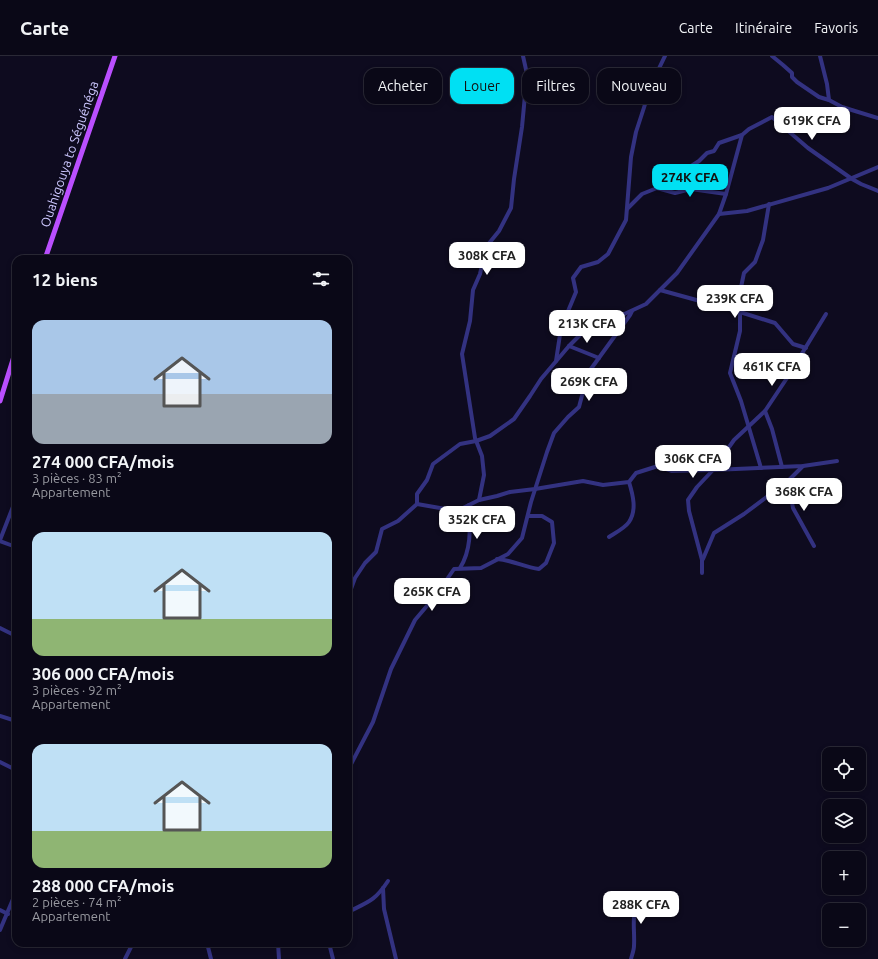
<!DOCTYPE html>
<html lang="fr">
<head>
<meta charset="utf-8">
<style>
	body { margin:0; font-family:Ubuntu,sans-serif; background:#181624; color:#f1f3f6; height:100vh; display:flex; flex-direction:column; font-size:15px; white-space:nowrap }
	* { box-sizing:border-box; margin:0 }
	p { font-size:13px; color:#999aa1 }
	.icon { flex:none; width:22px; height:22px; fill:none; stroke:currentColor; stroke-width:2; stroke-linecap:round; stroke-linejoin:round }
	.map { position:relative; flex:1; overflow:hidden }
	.sheet { position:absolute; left:12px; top:199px; width:340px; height:692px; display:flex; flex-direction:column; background:#0a0817; border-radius:12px; box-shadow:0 2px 6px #0003,0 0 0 1px #2a2936 }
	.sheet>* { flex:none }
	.hud { position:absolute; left:364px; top:12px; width:380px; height:36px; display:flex; gap:8px }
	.controls { position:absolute; left:822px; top:691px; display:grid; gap:8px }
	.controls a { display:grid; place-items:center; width:44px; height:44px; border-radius:8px; background:#0a0817; box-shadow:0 2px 6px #0003,0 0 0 1px #2a2936; font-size:20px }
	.price { position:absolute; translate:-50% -34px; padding:0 9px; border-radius:8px; background:#fff; color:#222; font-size:13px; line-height:26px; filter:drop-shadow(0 1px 2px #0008) }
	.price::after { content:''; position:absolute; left:50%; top:24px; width:12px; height:9px; margin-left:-6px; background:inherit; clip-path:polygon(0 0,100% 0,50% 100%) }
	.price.current { background:#00e0f3; color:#111 }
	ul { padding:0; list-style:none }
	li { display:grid; align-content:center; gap:8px; height:212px; padding:0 20px }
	li span { display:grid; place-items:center; height:124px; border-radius:12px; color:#555 }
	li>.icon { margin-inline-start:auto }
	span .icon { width:72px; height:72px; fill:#fffc; stroke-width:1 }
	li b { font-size:17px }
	h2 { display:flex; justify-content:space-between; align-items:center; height:48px; padding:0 20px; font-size:17px }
	.tag { padding:0 14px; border-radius:12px; background:#0a0817; box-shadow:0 2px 6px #0003,0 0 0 1px #2a2936; font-size:14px; line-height:36px }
	.tag.current { background:#00e0f3; color:#111 }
	header { display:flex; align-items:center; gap:24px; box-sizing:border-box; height:56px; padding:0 20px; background:#0a0817; border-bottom:1px solid #2a2936 }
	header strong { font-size:19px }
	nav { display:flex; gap:22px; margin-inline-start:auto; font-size:14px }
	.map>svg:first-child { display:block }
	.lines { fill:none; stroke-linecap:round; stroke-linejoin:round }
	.minor { stroke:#333281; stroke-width:4 }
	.major { stroke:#ba4fff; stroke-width:5 }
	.labels { text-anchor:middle; stroke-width:3; stroke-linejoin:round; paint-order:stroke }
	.street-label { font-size:13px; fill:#cdc8ff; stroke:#0e0b1f }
</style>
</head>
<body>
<header>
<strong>Carte</strong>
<nav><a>Carte</a><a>Itinéraire</a><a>Favoris</a></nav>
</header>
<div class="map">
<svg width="878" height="903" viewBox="0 0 878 903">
	<rect width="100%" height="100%" fill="#0e0b1f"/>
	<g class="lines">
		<g class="minor">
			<path d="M772,0L783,9L792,17V21L797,26L819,41L829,44L842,51L878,62"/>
			<path d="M820,0L827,28L829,44"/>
			<path d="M657,132L675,137L691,133L726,138"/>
			<path d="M627,153L642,138L657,132L699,105L707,97L714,95L719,87L742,79"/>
			<path d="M719,158L726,138L742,79L749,73L772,61L808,92L852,123L861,128L878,135"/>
			<path d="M660,234L740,256L775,267L793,288L806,292"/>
			<path d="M569,290L599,302"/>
			<path d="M556,305L561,272L576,236L573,222L581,211L598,206L608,198L626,164L631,101L636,76L652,27L665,0"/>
			<path d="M782,411L772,373L765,355L787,322L826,258"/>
			<path d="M761,412L741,345L730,317L740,275V236L744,217L755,206L763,184L769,148"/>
			<path d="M788,425L793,452L814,490"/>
			<path d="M479,444L484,419L482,400L475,382L462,298L470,265L473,234L480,218L486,191L499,175L511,152L514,123L522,71L527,18L523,0"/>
			<path d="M417,448L457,455L479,444L497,440L510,436L535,433L583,425L603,429L629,426L636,417L658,410L672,415L713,414L803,410L837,405"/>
			<path d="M609,481C615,477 625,472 629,466C637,454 633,439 629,426"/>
			<path d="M0,484L16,443"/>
			<path d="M0,485L16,491"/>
			<path d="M497,503C512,504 524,511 539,513L546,507L554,487L552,466L542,460H529"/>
			<path d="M703,503L714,477L744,458L788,425L803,410"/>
			<path d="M460,512C472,493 470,471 469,449"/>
			<path d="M702,517V504L689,455L688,444L697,431L713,414L734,384L765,355"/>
			<path d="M348,541L355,522L365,507L376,496L382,473L398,465L417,448V438L427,424L433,408L460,388L476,385L490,380L514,363L530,340L541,323L569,290L589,270L620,260L646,248L677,217L719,158L747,155L828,132L878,111"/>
			<path d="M0,572L16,580"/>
			<path d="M0,660L16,665"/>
			<path d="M0,706L16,714"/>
			<path d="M348,714L373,666L391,613L415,564L437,538L454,513L481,512L508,498L522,482L531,446L547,396L554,377L568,361L579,351L588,317L630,259L632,255"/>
			<path d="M383,832L384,853L396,903"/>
			<path d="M0,854L8,858"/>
			<path d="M348,856C368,846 375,845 388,825"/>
			<path d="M0,874L16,836"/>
			<path d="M207,887L211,903"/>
			<path d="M278,887L279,903"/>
			<path d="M329,887L333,903"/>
			<path d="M125,903L133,887"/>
			<path d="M631,903C632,899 634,894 634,890C635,873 631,863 638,845L661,839"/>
		</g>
		<g class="major">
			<path d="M45,203L115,0"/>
			<path d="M0,345L16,294"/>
		</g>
	</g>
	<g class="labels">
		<g class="street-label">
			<text transform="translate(69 98) rotate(-71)" y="5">Ouahigouya to Séguénéga</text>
		</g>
	</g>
</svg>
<div class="controls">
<a><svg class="icon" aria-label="locate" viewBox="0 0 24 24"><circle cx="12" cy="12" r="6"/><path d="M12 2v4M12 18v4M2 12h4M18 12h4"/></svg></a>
<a><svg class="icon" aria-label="layers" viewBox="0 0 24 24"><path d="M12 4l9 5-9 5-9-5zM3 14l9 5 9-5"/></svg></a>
<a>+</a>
<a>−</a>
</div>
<b class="price" style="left:812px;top:85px">619K CFA</b>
<b class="price current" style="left:690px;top:142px">274K CFA</b>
<b class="price" style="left:487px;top:220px">308K CFA</b>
<b class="price" style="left:735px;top:263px">239K CFA</b>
<b class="price" style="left:587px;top:288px">213K CFA</b>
<b class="price" style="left:772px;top:331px">461K CFA</b>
<b class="price" style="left:589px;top:346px">269K CFA</b>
<b class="price" style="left:693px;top:423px">306K CFA</b>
<b class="price" style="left:804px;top:456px">368K CFA</b>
<b class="price" style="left:477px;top:484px">352K CFA</b>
<b class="price" style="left:432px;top:556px">265K CFA</b>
<b class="price" style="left:641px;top:869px">288K CFA</b>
<div class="hud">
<a class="tag">Acheter</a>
<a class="tag current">Louer</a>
<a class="tag">Filtres</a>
<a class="tag">Nouveau</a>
</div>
<section class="sheet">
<h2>12 biens<svg class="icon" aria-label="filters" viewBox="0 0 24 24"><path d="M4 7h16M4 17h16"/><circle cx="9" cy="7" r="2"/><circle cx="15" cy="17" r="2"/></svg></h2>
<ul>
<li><span style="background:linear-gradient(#a9c7e8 60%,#9aa5b1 0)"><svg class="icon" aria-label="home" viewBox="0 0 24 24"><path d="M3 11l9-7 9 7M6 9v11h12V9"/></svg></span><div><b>274 000 CFA/mois</b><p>3 pièces · 83 m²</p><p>Appartement</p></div></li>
<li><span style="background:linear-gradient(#bfe0f5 70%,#8fb573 0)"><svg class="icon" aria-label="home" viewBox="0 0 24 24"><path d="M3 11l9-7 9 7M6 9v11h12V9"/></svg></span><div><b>306 000 CFA/mois</b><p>3 pièces · 92 m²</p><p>Appartement</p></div></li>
<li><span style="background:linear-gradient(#bfe0f5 70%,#8fb573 0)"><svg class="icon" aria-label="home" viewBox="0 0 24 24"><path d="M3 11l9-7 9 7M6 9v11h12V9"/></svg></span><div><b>288 000 CFA/mois</b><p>2 pièces · 74 m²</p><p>Appartement</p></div></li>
</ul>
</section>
</div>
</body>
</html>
